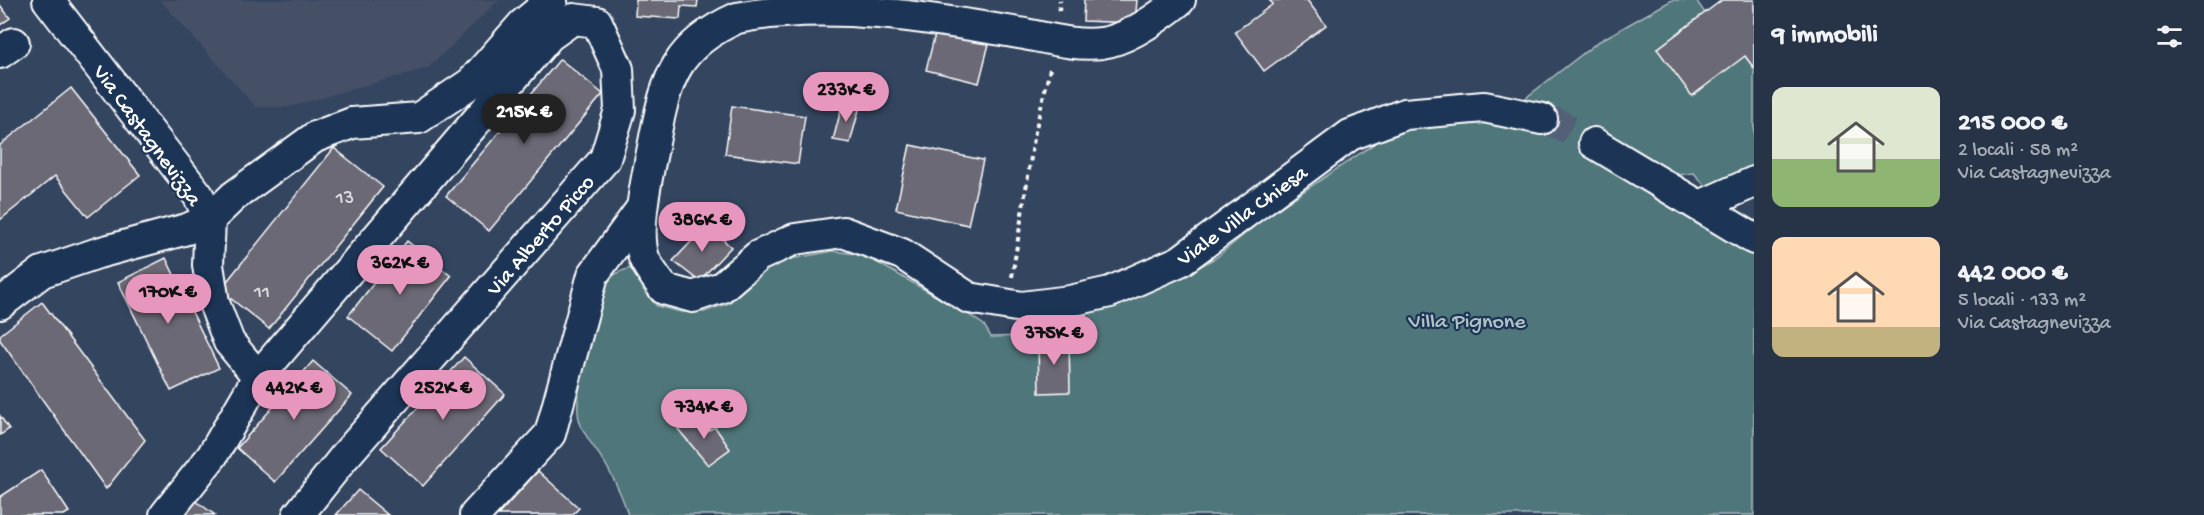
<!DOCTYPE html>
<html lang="it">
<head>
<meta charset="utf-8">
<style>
	body { margin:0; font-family:"Gochi Hand",sans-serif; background:#333f52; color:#f1f3f6; height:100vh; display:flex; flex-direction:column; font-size:22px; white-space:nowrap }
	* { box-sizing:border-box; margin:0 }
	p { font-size:20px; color:#a4aab4 }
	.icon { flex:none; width:33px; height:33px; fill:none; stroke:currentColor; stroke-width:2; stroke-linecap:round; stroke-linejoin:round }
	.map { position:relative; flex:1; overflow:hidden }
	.drawer { display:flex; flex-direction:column; background:#273448; width:450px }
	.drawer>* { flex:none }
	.price { position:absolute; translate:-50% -51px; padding:0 14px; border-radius:21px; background:#e797bd; color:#111; font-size:20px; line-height:39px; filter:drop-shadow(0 2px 3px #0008) }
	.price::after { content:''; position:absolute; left:50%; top:36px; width:18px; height:14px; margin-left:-9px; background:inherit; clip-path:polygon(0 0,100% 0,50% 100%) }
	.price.selected { background:#222; color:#fff }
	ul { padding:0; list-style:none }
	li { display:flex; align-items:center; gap:18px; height:150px; padding:0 18px }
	li span { display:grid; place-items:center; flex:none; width:168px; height:120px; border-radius:12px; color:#555 }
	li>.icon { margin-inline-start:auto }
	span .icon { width:72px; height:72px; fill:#fffc; stroke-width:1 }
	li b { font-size:26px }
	h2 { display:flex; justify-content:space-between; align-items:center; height:72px; padding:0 18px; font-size:26px }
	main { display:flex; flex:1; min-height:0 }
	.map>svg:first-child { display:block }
	.built { fill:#445066 }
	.green { fill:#4f767a; stroke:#a7babc; stroke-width:1.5 }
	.building { fill:#6b6974; stroke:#fff; stroke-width:1.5 }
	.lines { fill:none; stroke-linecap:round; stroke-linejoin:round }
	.minor-tunnel { stroke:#526178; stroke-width:30; stroke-dasharray:30 15; stroke-linecap:butt }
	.minor-casing { stroke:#fff; stroke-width:34 }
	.path { stroke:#fff; stroke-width:4; stroke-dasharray:4.5 4.5; stroke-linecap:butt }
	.minor { stroke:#1d3557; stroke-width:30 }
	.labels { text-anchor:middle; stroke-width:4.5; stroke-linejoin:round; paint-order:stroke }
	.number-label { font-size:20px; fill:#dadadc }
	.street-label { font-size:22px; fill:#fff; stroke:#1d3557 }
	.park-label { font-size:22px; fill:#b0c1c3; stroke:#1d3557 }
</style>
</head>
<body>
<main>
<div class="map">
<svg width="1754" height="515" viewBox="0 0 1754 515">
	<rect width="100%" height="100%" fill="#344560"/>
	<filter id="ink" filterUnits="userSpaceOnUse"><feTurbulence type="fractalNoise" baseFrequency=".0167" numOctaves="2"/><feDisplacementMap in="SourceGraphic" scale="12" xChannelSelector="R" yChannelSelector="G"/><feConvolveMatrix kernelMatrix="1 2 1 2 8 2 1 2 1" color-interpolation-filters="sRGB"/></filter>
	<g filter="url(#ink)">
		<path class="built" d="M160,0H499L428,68L289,107H256Z"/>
		<path class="green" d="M1672,0H1696L1705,13L1657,49L1745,56L1754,68V170L1706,187L1694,173L1669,176L1589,157L1702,227L1754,251V515H628C623,497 615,481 606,465C596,448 579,432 578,412C576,389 596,303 608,282C614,272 624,269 635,268L644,291L657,306L681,312H704L729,303L766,267L791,259L833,251L864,255L969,315L984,325L991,337L1029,336L1024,296L1092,310L1182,277L1217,257L1263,219L1399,127L1479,122L1537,131L1523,100L1598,42Z"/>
		<g class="building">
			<path d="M636,0H698L697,7L681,6L680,19L635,16Z"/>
			<path d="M1084,0H1137L1135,23L1083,21Z"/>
			<path d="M1269,0H1307L1326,25L1264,71L1235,32L1273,4Z"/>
			<path d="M1722,0H1754V68L1745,56L1692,96L1657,49Z"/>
			<path d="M0,5L10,18L0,25Z"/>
			<path d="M937,26L990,40L979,83L926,70Z"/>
			<path d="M560,59L603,94L489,231L446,196Z"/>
			<path d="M71,88L140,175L88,217L55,176L0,220V145Z"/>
			<path d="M843,102L860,106L850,143L833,140Z"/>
			<path d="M732,106L805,116L798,164L725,154Z"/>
			<path d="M910,145L983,160L968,225L896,209Z"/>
			<path d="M334,148L383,187L269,329L220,290Z"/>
			<path d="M707,225L731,247L699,281L673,261Z"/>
			<path d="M407,241L451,276L392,351L348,316Z"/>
			<path d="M166,258L219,368L171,391L118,282Z"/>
			<path d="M42,302L145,440L106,489L0,340V335Z"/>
			<path d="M1069,339L1070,392L1039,393L1038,340Z"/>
			<path d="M464,357L505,394L423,486L381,448Z"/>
			<path d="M313,361L352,395L275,482L237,448Z"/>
			<path d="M697,414L707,431L715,427L730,449L708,465L678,429Z"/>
			<path d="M0,416L9,429L0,435Z"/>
			<path d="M41,470L69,512L64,515H0V497Z"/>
			<path d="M538,471L579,508L572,515H498Z"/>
			<path d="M358,490L388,515H336Z"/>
			<path d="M196,501L215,515H184Z"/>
		</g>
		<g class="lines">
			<path class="minor-tunnel" d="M1542,119L1556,123L1594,143"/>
			<g class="minor-casing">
				<g id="minor">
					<path d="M48,0L198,195L210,219L208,265L214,303L229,342L258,377L549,36L573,19L597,22L618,69L620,110L605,159L345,456L298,515"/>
					<path d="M1180,0C1159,17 1129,39 1102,43C1077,46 1050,39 1025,34C932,18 830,0 737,18C677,45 667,76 655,137C649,170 634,226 644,258C648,268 658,280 664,289L693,297L722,287L758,256L795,239L843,232L902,254L969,298L1022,307L1070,301L1110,292L1180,261L1350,135L1405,114L1484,107L1542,119"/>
					<path d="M0,53L14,43"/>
					<path d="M1594,143L1754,239"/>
					<path d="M1700,206L1754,182"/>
					<path d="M0,304L42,272L98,253L187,229L210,219L234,196L315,137L352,123L419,118L471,83L523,24L552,0"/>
					<path d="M165,515L212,456L258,377"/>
					<path d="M475,515L550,434L593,275L641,209"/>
				</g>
			</g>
			<g class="path">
				<path d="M1059,11L1060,0"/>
				<path d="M1012,277L1035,132L1050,69"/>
			</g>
			<use href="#minor" class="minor"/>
		</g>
	</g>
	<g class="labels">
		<g class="number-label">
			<text x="345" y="203">13</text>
			<text x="262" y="297">11</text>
		</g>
		<g class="street-label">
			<text transform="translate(149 134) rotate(54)" y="8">Via Castagnevizza</text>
			<text transform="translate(1241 214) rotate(-36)" y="8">Viale Villa Chiesa</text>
			<text transform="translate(539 234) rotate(-49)" y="8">Via Alberto Picco</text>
		</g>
		<g class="park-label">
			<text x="1467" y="327">Villa Pignone</text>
		</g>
	</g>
</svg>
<b class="price" style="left:846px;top:123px">233K €</b>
<b class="price selected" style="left:524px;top:145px">215K €</b>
<b class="price" style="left:702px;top:253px">386K €</b>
<b class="price" style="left:400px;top:296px">362K €</b>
<b class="price" style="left:168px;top:325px">170K €</b>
<b class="price" style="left:1054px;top:366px">375K €</b>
<b class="price" style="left:294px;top:421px">442K €</b>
<b class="price" style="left:443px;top:421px">252K €</b>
<b class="price" style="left:704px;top:440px">734K €</b>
</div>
<section class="drawer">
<h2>9 immobili<svg class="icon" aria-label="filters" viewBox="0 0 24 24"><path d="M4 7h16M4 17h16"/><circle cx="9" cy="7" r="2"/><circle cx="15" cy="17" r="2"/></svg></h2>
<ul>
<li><span style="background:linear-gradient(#dfe7d0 60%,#8fb573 0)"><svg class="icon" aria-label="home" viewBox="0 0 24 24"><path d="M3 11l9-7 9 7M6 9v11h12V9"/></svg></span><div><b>215 000 €</b><p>2 locali · 58 m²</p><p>Via Castagnevizza</p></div></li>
<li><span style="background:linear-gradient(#ffd9b3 75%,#c2b280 0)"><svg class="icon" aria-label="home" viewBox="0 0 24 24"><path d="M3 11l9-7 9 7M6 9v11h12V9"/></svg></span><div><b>442 000 €</b><p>5 locali · 133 m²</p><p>Via Castagnevizza</p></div></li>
</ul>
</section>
</main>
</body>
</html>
